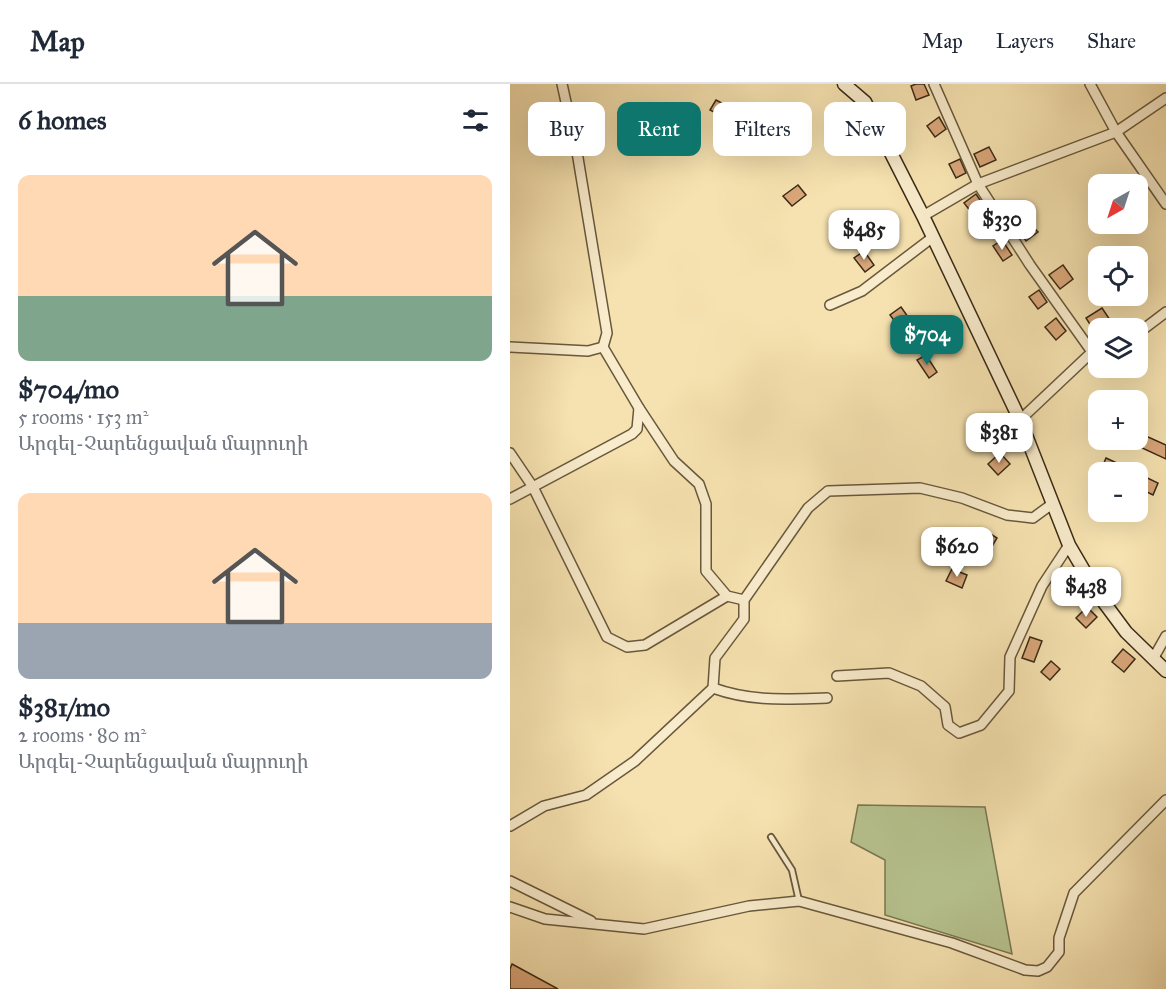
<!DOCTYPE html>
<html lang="en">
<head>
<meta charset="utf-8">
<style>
	body { margin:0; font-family:"IM FELL Great Primer","Noto Serif Armenian",serif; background:#f2f2f3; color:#1f2937; height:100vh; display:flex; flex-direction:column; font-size:22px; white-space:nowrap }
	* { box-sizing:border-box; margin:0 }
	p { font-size:20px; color:#747a83 }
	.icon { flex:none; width:33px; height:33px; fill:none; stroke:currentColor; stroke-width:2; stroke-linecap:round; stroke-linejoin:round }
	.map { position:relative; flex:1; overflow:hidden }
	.side { display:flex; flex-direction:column; background:#fff; width:510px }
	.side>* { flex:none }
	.guide { position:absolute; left:18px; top:18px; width:548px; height:54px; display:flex; gap:12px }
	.needle { width:39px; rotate:219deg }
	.controls { position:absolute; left:578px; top:90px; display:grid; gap:12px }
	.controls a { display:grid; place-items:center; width:60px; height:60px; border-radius:12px; background:#fff; box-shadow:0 6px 24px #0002; font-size:30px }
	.price { position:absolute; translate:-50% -51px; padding:0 14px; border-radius:12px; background:#fff; color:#222; font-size:20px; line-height:39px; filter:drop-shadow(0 2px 3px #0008) }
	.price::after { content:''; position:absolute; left:50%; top:36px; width:18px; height:14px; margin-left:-9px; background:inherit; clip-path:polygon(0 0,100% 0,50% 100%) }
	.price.current { background:#0f766e; color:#fff }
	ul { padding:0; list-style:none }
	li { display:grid; align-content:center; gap:12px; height:318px; padding:0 18px }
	li span { display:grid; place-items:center; height:186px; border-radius:12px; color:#555 }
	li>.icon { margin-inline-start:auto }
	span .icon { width:108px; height:108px; fill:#fffc; stroke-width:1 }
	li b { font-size:26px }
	h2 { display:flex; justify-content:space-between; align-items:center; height:72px; padding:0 18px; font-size:26px }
	.chip { padding:0 21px; border-radius:12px; background:#fff; box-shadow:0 6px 24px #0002; font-size:21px; line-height:54px }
	.chip.current { background:#0f766e; color:#fff }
	header { display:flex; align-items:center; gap:36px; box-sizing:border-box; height:84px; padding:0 30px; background:#fff; border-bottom:2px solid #e0e1e3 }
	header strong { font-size:28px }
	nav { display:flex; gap:33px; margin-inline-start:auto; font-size:21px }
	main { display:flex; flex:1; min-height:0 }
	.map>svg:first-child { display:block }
	.green { fill:#b7c490; stroke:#787753; stroke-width:1.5 }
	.building { fill:#daa77a; stroke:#392a16; stroke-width:1.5 }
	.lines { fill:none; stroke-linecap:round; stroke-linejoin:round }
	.service-casing { stroke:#68583c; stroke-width:8 }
	.minor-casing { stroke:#68583c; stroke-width:12 }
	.secondary-casing { stroke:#392a16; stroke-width:15 }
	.service { stroke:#f9eccc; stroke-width:4.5 }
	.minor { stroke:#f9eccc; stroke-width:9 }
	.secondary { stroke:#f9eccc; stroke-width:12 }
</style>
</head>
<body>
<header>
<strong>Map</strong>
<nav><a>Map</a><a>Layers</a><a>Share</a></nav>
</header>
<main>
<section class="side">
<h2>6 homes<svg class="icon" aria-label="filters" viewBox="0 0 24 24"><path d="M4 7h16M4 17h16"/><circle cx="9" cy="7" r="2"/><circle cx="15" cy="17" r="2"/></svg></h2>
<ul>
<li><span style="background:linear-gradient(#ffd9b3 65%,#7fa58c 0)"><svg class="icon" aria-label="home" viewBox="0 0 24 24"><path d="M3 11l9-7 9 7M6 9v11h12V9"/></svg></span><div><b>$704/mo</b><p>5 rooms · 153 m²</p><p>Արգել-Չարենցավան մայրուղի</p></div></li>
<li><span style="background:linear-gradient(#ffd9b3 70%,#9aa5b1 0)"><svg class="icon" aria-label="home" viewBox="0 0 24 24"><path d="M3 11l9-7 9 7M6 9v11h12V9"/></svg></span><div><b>$381/mo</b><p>2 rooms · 80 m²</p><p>Արգել-Չարենցավան մայրուղի</p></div></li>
</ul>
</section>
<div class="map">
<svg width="656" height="905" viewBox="0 0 656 905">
	<rect width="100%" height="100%" fill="#f6e2b0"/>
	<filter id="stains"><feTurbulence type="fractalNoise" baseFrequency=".00333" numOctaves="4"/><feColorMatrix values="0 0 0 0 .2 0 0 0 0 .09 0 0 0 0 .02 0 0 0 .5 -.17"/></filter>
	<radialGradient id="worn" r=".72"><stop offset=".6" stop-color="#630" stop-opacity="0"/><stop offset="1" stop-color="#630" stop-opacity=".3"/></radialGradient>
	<path class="green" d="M348,721L475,723L502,870L375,831V776L341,758Z"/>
	<g class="building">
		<path d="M406,0H414L419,11L406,16L401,2Z"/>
		<path d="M206,16L221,24L215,34L200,26Z"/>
		<path d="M429,33L436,45L425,53L417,42Z"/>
		<path d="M260,45L270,60L255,70L246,55Z"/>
		<path d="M479,63L486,76L470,83L464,70Z"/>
		<path d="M450,75L456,89L446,94L439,80Z"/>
		<path d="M288,101L296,111L282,122L273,112Z"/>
		<path d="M466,110L476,125L465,133L454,119Z"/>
		<path d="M504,117L518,138L528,148L516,157L494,124Z"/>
		<path d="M492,156L502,171L493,177L483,162Z"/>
		<path d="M354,167L364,181L355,188L344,174Z"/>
		<path d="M553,181L563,195L550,205L539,191Z"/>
		<path d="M529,206L537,218L528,225L519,213Z"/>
		<path d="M391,223L403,240L392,247L380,231Z"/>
		<path d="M592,224L604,242L601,244H588V253L576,234Z"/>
		<path d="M546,234L556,247L546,256L535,243Z"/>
		<path d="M416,271L427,288L419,294L407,276Z"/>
		<path d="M627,348L656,361V375L615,356H627Z"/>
		<path d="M490,369L500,380L488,391L478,380Z"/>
		<path d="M596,374L626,388H596L591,386Z"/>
		<path d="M627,389L648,399L643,411L627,403Z"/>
		<path d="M476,447L487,454L478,469L467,462Z"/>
		<path d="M442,485L457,491L452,504L436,497Z"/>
		<path d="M577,523L587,533L576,544L566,534Z"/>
		<path d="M520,553L532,557L524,578L512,574Z"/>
		<path d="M613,565L625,575L614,588L602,578Z"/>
		<path d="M541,577L550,585L540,596L531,588Z"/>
		<path d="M2,880L48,905H0V885Z"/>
	</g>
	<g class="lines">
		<g class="service-casing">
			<path id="service" d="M261,753L282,786L289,817"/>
		</g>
		<g class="minor-casing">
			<g id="minor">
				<path d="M52,0L67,68L97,249L93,263L129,324L164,377L189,400L196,420V487L217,512L234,516"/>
				<path d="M424,0L468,100L520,181L582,268"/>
				<path d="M580,0L606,48L656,120"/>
				<path d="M413,132L468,100L606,48L656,14"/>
				<path d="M320,221L352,207L423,153"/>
				<path d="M627,250L656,228"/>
				<path d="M0,263L78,267L93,263"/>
				<path d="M510,336L582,268L586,267"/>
				<path d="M0,369L23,403L97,553L117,563L135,561L217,512"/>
				<path d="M0,415L122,350L127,345L129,324"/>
				<path d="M643,575L656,552"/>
				<path d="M327,592L379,589L411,602L435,623L438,641L449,649L471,641L499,607L500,573L532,502L559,461"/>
				<path d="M203,604C242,618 276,615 317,614"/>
				<path d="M0,742L34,722L76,711L125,677L203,604L205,574L234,535V516L298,424L318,407L410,404L452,414L497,431L523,434L542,420"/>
				<path d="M0,797L81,837"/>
				<path d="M0,823L35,835L134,845L239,822L289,817L442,859L515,886L528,887L537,883L549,868V854L564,809L656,716"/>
			</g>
		</g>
		<g class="secondary-casing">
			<path id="secondary" d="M334,0L355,18L413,132L510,336L559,461L587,509L616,548L656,587"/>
		</g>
		<use href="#service" class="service"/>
		<use href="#minor" class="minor"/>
		<use href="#secondary" class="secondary"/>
	</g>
	<rect width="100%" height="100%" filter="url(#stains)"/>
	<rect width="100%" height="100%" fill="url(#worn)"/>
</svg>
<div class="controls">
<a><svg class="needle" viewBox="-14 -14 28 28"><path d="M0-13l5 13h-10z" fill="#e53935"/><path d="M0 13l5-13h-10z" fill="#747a83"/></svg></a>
<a><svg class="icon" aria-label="locate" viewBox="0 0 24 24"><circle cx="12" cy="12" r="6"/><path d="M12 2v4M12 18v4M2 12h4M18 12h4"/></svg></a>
<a><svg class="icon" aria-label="layers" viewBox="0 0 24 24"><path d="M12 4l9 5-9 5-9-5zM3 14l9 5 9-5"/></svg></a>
<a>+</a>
<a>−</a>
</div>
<b class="price" style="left:492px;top:167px">$330</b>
<b class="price" style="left:354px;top:177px">$485</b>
<b class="price current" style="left:417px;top:282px">$704</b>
<b class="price" style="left:489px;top:380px">$381</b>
<b class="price" style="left:447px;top:494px">$620</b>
<b class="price" style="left:576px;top:534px">$438</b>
<div class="guide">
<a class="chip">Buy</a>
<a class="chip current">Rent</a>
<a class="chip">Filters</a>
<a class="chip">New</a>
</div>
</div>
</main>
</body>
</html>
